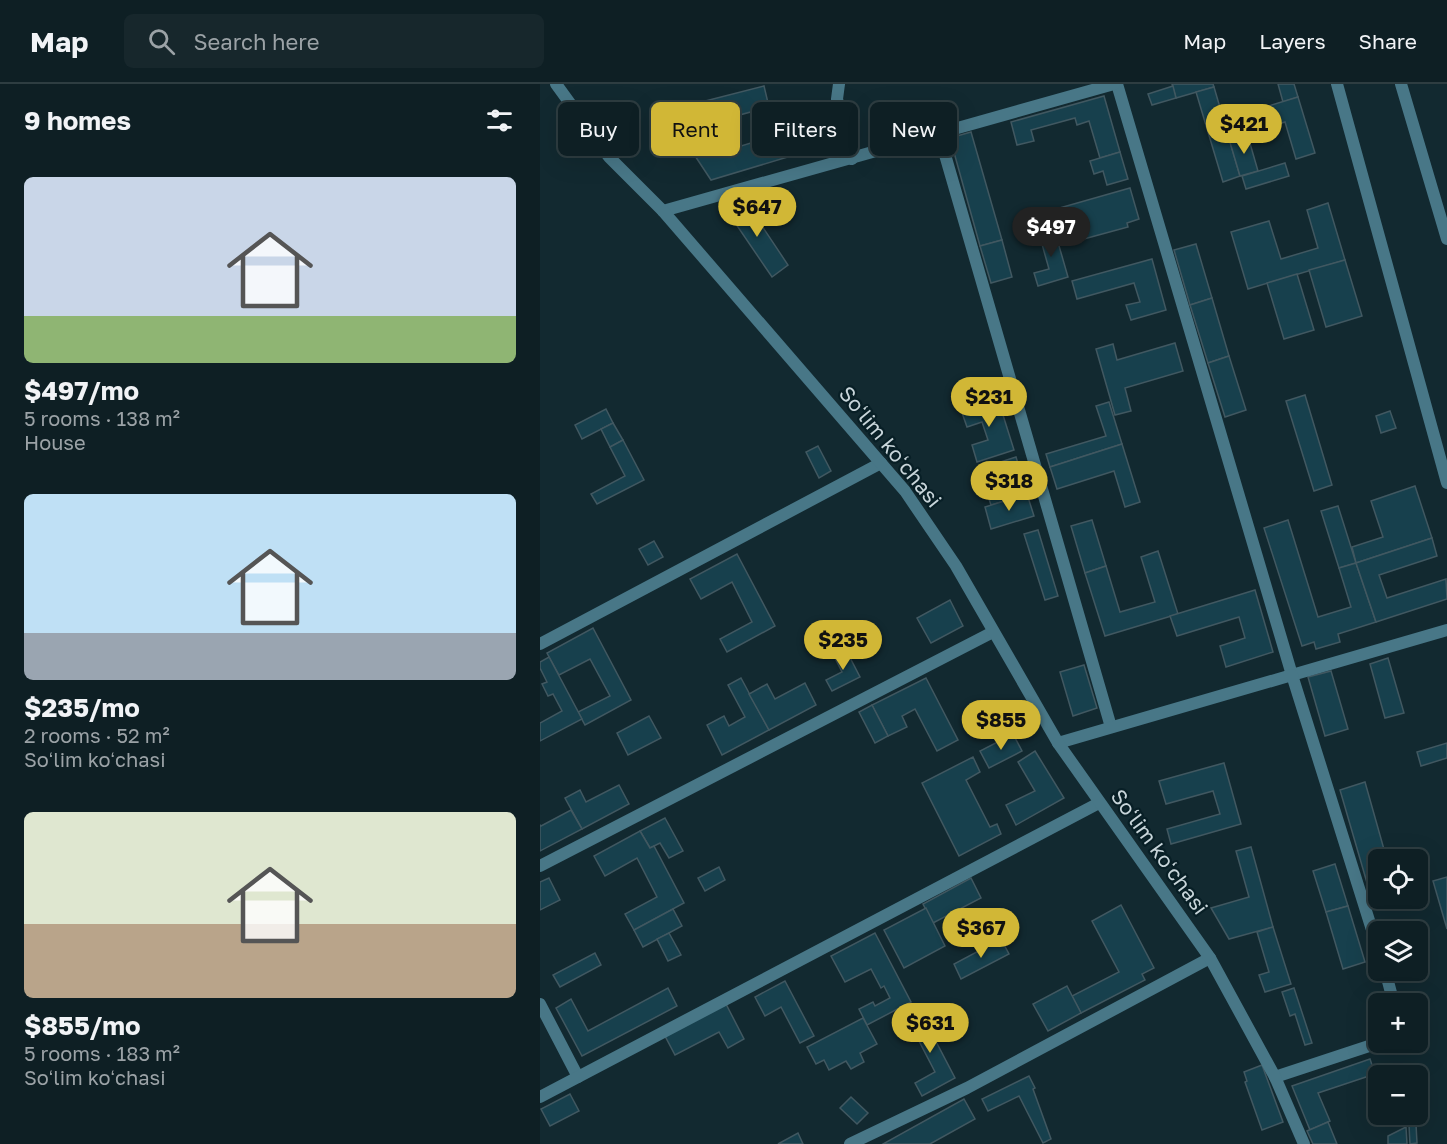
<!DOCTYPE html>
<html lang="en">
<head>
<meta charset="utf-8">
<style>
	body { margin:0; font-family:"Golos Text",sans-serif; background:#17272c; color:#f1f3f6; height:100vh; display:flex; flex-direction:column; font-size:22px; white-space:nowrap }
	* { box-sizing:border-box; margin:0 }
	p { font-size:20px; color:#9ba2a6 }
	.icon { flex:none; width:33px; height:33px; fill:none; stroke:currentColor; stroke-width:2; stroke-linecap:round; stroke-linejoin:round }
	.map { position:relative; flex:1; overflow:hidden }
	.side { display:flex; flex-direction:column; background:#0e1f24; width:540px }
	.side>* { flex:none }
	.banner { position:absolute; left:18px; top:18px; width:570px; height:54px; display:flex; gap:12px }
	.buttons { position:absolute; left:828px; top:765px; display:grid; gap:12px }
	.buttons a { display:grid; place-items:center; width:60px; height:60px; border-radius:9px; background:#0e1f24; box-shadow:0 6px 24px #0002,0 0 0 2px #2e3d41; font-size:30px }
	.price { position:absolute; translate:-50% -51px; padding:0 14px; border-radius:21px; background:#d1b736; color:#111; font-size:20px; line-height:39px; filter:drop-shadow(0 2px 3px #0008) }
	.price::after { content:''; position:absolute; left:50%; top:36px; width:18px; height:14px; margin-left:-9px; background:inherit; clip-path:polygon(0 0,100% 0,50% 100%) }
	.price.active { background:#222; color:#fff }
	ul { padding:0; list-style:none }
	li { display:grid; align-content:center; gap:12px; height:318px; padding:0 24px }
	li span { display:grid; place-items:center; height:186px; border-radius:9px; color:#555 }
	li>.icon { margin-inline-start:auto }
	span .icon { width:108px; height:108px; fill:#fffc; stroke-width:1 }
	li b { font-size:26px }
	h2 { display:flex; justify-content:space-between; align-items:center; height:72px; padding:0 24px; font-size:26px }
	.chip { padding:0 21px; border-radius:9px; background:#0e1f24; box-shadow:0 6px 24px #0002,0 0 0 2px #2e3d41; font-size:21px; line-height:54px }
	.chip.active { background:#d1b736; color:#111 }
	header { display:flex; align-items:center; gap:36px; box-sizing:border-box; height:84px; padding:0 30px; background:#0e1f24; border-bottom:2px solid #2e3d41 }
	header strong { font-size:28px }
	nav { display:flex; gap:33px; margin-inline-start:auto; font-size:21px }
	.search { width:420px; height:54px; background:#17272c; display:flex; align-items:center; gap:15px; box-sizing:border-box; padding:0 21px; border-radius:9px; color:#9ba2a6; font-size:22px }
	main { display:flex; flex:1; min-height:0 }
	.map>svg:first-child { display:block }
	.building { fill:#17404d; stroke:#415861; stroke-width:1.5 }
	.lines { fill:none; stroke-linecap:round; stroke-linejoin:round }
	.minor { stroke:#487787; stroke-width:12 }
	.tertiary { stroke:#487787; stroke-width:12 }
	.labels { text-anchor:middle; stroke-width:4.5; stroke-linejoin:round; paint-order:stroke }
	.street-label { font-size:21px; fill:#c8d5da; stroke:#081f26 }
</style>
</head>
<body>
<header>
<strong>Map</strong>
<div class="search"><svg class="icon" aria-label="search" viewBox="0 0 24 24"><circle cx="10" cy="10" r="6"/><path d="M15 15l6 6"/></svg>Search here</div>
<nav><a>Map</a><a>Layers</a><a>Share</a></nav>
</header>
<main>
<section class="side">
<h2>9 homes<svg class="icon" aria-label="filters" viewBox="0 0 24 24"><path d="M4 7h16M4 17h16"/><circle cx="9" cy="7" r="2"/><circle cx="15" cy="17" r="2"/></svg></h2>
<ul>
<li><span style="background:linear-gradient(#c9d6e8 75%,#8fb573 0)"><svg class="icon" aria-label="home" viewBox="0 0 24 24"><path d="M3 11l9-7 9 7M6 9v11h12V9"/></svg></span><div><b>$497/mo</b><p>5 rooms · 138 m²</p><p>House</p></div></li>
<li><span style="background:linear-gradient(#bfe0f5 75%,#9aa5b1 0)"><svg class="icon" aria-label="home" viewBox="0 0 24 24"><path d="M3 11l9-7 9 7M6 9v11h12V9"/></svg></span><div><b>$235/mo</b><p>2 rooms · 52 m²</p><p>Soʻlim koʻchasi</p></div></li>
<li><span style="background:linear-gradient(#dfe7d0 60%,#b9a48a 0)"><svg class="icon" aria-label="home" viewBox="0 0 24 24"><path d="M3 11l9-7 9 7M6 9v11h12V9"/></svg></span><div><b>$855/mo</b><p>5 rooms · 183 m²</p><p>Soʻlim koʻchasi</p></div></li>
</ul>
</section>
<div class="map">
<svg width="907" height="1060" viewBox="0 0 907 1060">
	<rect width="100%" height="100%" fill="#122930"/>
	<g class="building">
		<path d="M632,0H673L674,3L636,14Z"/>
		<path d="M738,0H754L758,13L743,18Z"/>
		<path d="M224,2L229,23L170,39L178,69L254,46L261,69L171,96L128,31L138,24Z"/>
		<path d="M633,2L636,14L612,21L608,10Z"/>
		<path d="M674,3L700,92L683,98L656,8Z"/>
		<path d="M564,12L580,68L560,74L549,37L537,41L535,34L491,46L494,57L477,61L471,38Z"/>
		<path d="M758,13L775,69L756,75L745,38L689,55L683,36Z"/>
		<path d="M431,48L462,156L440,162L410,54Z"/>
		<path d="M707,49L718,87L700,92L689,55Z"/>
		<path d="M580,68L588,95L567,101L563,87L554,90L550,77Z"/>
		<path d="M745,79L749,92L706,105L702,92Z"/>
		<path d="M590,104L599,135L587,139L588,143L529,159L524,141L521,142L516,125Z"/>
		<path d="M206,118L248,181L232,193L185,124Z"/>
		<path d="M788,119L805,176L708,205L691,148L729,137L741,175L778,164L767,126Z"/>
		<path d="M513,141L528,193L498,202L494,189L509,185L498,146Z"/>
		<path d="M462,156L472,193L451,199L440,162Z"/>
		<path d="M656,160L672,214L650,221L634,166Z"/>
		<path d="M612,175L626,226L591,236L586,221L600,218L594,199L537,215L532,197Z"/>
		<path d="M805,176L822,232L786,243L769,186Z"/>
		<path d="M757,190L774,246L744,255L727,199Z"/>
		<path d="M672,214L689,272L668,279L650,221Z"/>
		<path d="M635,259L643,287L585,304L591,327L575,331L556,265L573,260L577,276Z"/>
		<path d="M689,272L706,326L685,333L668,279Z"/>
		<path d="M765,311L792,401L774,407L746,317Z"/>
		<path d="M457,312L474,366L437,378L432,361L448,356L442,338L427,343L420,323Z"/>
		<path d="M569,318L582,360L510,383L506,370L566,352L556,322Z"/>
		<path d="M66,325L73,339L42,355L35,341Z"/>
		<path d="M850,327L856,344L841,349L836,332Z"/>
		<path d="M73,339L83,356L70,363L61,345Z"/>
		<path d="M83,356L104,396L57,420L51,410L85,392L70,363Z"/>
		<path d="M582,360L600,418L585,423L574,387L517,405L510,383Z"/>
		<path d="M278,362L291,387L279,394L266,368Z"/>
		<path d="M476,373L487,410L451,421L439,385Z"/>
		<path d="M875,402L892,454L816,479L812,463L843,453L831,417Z"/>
		<path d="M487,410L494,432L451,445L445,423Z"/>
		<path d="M798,422L816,479L799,484L781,427Z"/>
		<path d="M552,436L566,482L545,489L531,442Z"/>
		<path d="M748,436L778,533L811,523L799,484L816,479L836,538L798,550L800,558L776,565L774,558L762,562L724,444Z"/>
		<path d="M498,446L518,512L505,516L484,450Z"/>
		<path d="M892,454L897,472L839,491L847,514L906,495L907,515L836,538L816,479Z"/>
		<path d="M114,457L123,473L108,481L99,465Z"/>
		<path d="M618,467L638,530L565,552L545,489L566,482L580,528L615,518L601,473Z"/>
		<path d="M197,470L235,542L187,568L180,555L212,538L192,498L161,515L150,495Z"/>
		<path d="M715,506L733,568L686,583L680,562L705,554L699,533L637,552L630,532Z"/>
		<path d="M410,516L423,542L391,559L377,534Z"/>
		<path d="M53,544L91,616L45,641L38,628L70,612L50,575L19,591L7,569Z"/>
		<path d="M305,564L320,593L292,607L286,596L302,588L293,570Z"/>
		<path d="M9,573L42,635L0,657V639L22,627L13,610L8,612L2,600L7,598L0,584V578Z"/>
		<path d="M848,574L864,629L845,634L830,580Z"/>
		<path d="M544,581L557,624L533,632L520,588Z"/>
		<path d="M791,587L808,645L785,652L768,593Z"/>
		<path d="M201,594L229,646L182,671L167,641L184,632L189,642L205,633L188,601Z"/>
		<path d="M386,594L418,656L397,667L375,625L362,632L367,643L348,652L332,621Z"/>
		<path d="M265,599L276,621L229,646L209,610L227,600L235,615Z"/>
		<path d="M332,621L348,652L335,659L319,628Z"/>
		<path d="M109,632L121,654L88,671L77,649Z"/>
		<path d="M473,650L482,667L449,684L440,667Z"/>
		<path d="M907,659V674L881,682L877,668Z"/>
		<path d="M495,667L524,714L476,741L466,721L495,707L478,678Z"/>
		<path d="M433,673L440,688L426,696L450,743L457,740L461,750L419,772L382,699Z"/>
		<path d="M684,679L701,740L631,760L627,745L680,730L673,707L626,720L619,697Z"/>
		<path d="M825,698L847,776H838V814L832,816L800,706Z"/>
		<path d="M79,701L89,720L42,745L25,714L40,706L46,718Z"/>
		<path d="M31,726L42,745L0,767V741L1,742Z"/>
		<path d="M125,734L143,767L129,774L120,759L110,764L100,747Z"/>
		<path d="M100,747L110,764L114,762L144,819L94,846L85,830L117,813L97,774L65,792L54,772Z"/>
		<path d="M711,763L733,843L689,855L671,824L709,813L696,767Z"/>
		<path d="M795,780L808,822L786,828L773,787Z"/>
		<path d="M179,783L185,796L165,807L158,794Z"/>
		<path d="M907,793V845L893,797Z"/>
		<path d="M9,794L20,816L0,826V798Z"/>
		<path d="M431,794L441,814L393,839L383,820Z"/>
		<path d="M581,821L614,884L602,890L605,896L541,929L532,912L579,888L552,837Z"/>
		<path d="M808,822L825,878L803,885L786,828Z"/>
		<path d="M386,824L405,862L364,884L344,846Z"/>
		<path d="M133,825L142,842L103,863L94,846Z"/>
		<path d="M733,843L751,900L725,908L719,891L729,888L717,848Z"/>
		<path d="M129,849L141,871L128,877L117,855Z"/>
		<path d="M335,849L371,918L327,941L319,925L333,918L335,922L350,914L344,902L341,904L331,885L305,898L291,872Z"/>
		<path d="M461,855L469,870L421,895L414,880Z"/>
		<path d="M55,869L61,881L20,903L13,891Z"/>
		<path d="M245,897L274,952L260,959L241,923L225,932L215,913Z"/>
		<path d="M527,902L541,929L508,947L493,920Z"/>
		<path d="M128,904L137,922L42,972L16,924L31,915L48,947Z"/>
		<path d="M754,904L772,959L765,961L755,930L750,932L742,908Z"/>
		<path d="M186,920L204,955L188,964L179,948L135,971L125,952Z"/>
		<path d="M378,923L415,994L382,1012L375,999L395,988L365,930Z"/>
		<path d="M323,934L337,960L320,969L324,978L311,985L306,977L289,986L284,976L276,980L267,963Z"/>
		<path d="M830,975L835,990L778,1009L790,1037L770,1046L752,1002Z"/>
		<path d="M722,981L743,1038L722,1046L705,998L707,997L704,988Z"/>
		<path d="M489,992L495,1004L493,1005L511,1055L503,1059L479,1012L448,1027L442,1015Z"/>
		<path d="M878,1006L887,1036L876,1040L877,1059L870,1060L869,1041L866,1030H878Z"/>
		<path d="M30,1010L39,1027L10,1042L1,1025Z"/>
		<path d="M311,1013L328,1029L317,1040L300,1024Z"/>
		<path d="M424,1015L435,1035L390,1060H343Z"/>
		<path d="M788,1038L797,1060H773L767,1047Z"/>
		<path d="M866,1043L867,1060H848V1052Z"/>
		<path d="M258,1049L263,1060H238Z"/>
	</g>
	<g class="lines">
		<g class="minor">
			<path d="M299,0L297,15L312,75"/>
			<path d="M577,0L752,591L907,546"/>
			<path d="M797,0L907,399"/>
			<path d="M861,0L907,155"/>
			<path d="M399,50L571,643"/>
			<path d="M123,127L574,0"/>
			<path d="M0,560L341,379"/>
			<path d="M518,659L752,591L838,865"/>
			<path d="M0,782L453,548"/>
			<path d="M845,886L854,920"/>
			<path d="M0,920L38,993"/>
			<path d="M735,993L832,961L838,958"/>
			<path d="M0,1013L559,719"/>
			<path d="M310,1060L427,1004L670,874"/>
		</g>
		<path class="tertiary" d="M16,0L69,73L123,127L365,407L416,482L518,659L670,874L735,993L764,1060"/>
	</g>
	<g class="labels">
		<g class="street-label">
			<text transform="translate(350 363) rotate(51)" y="7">Soʻlim koʻchasi</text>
			<text transform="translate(619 768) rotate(54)" y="7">Soʻlim koʻchasi</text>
		</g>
	</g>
</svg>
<div class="buttons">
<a><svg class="icon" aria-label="locate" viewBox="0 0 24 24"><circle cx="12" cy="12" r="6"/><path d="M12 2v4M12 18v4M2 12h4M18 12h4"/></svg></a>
<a><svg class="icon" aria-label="layers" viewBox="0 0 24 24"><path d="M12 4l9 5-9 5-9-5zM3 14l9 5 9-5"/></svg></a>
<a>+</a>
<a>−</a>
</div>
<b class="price" style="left:704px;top:71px">$421</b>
<b class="price" style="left:217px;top:154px">$647</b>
<b class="price active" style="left:511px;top:174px">$497</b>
<b class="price" style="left:449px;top:344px">$231</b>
<b class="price" style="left:469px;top:428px">$318</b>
<b class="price" style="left:303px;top:587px">$235</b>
<b class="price" style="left:461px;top:667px">$855</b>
<b class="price" style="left:441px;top:875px">$367</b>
<b class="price" style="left:390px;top:970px">$631</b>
<div class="banner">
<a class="chip">Buy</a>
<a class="chip active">Rent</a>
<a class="chip">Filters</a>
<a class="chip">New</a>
</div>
</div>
</main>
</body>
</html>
